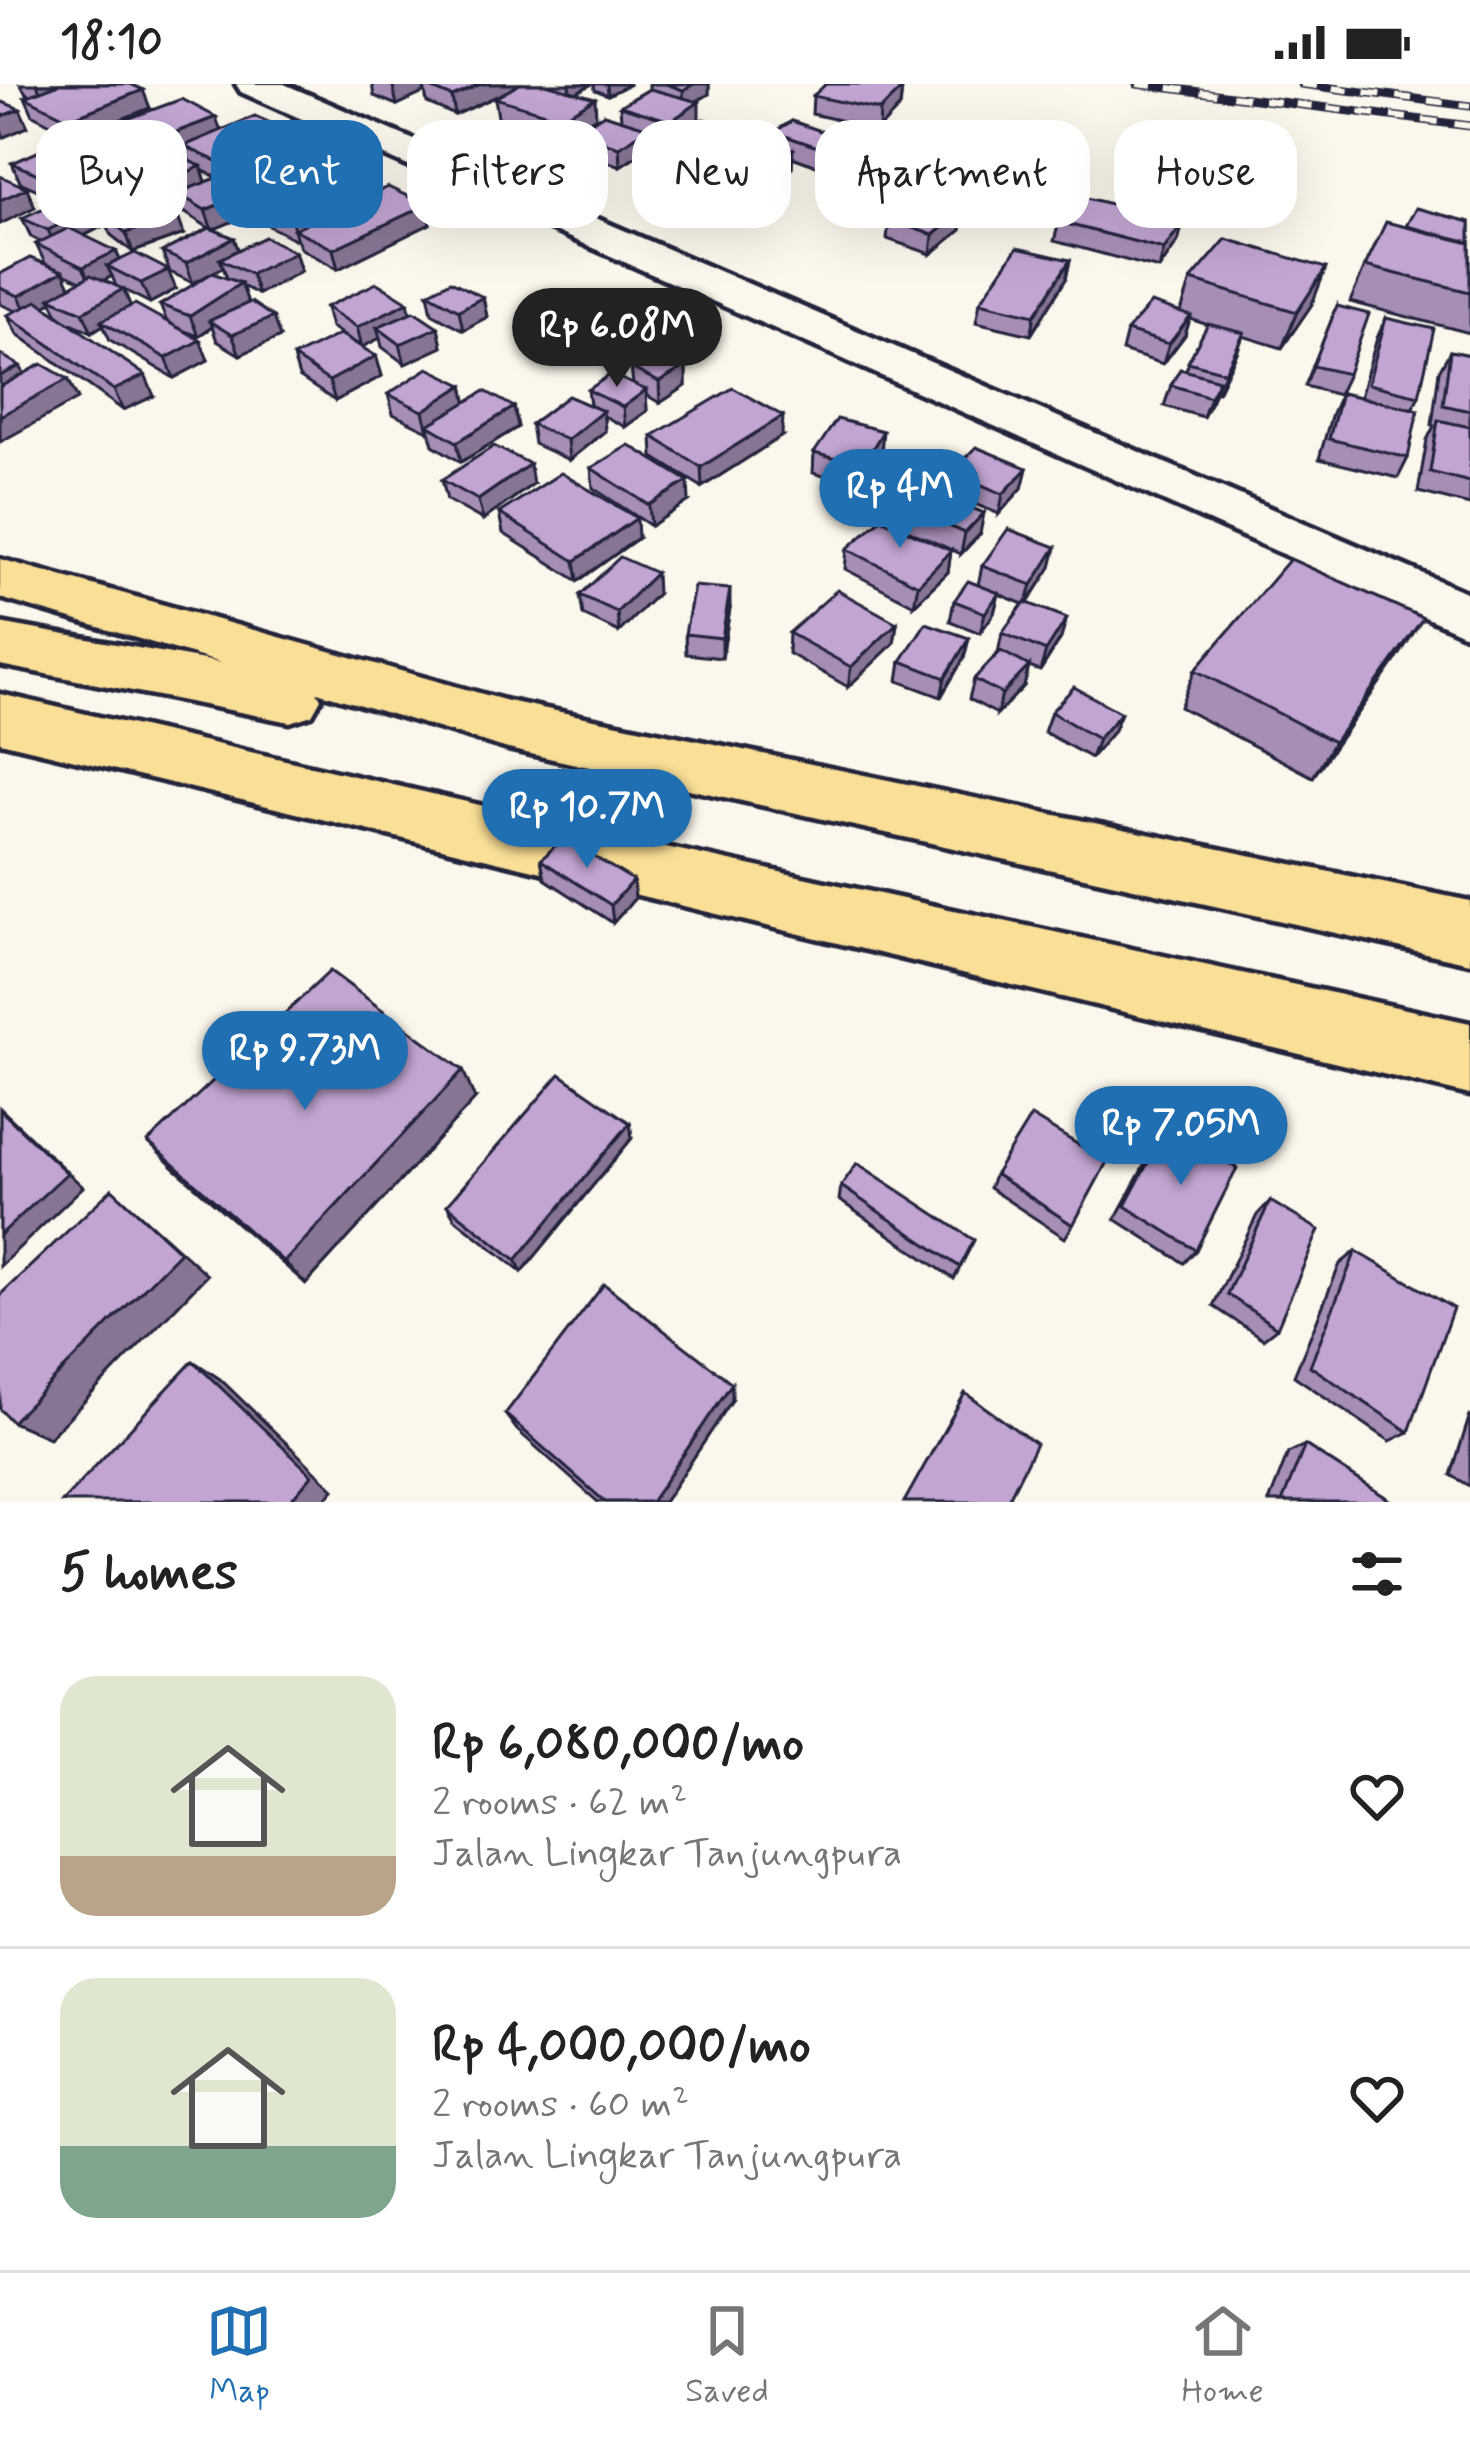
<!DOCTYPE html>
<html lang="en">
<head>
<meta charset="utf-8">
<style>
	body { margin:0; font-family:Mynerve,sans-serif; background:#f2f2f2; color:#222; height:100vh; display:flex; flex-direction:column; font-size:45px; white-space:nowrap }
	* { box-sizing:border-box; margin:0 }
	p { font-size:39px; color:#767676 }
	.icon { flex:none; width:66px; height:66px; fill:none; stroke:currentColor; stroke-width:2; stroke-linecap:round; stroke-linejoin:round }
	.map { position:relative; height:1418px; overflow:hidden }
	.drawer { display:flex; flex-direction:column; background:#fff; flex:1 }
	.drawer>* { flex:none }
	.guide { position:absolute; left:36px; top:36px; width:1398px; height:108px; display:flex; gap:24px }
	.price { position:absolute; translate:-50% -102px; padding:0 27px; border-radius:42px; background:#1f6fb2; color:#fff; font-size:39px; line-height:78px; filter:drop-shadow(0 3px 6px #0008) }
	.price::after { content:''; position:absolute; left:50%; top:72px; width:36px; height:27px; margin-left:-18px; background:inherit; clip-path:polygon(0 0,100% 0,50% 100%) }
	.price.on { background:#222; color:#fff }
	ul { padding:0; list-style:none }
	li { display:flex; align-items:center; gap:36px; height:300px; padding:0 60px }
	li+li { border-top:3px solid #e0e0e0 }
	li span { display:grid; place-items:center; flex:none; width:336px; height:240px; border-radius:36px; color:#555 }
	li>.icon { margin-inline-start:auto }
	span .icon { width:144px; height:144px; fill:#fffc; stroke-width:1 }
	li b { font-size:51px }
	h2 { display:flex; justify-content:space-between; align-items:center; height:144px; padding:0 60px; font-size:51px }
	.pill { padding:0 42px; border-radius:36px; background:#fff; box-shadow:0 12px 48px #0002; font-size:42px; line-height:108px }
	.pill.on { background:#1f6fb2; color:#fff }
	.status { display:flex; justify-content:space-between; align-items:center; height:84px; padding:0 60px; background:#fff; direction:ltr }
	.status svg { height:33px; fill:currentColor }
	.menu { display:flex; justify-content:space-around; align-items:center; height:168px; border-top:3px solid #e0e0e0; background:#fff; font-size:33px; color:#767676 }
	.menu a { display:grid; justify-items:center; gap:6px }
	.menu .on { color:#1f6fb2 }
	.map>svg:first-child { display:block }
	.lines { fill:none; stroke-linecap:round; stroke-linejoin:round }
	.secondary-casing { stroke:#22223b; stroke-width:9 }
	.trunk-casing { stroke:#22223b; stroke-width:9 }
	.secondary { fill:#fbf7ec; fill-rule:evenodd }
	.trunk { fill:#fadf96; fill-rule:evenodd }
	.rail-casing { stroke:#22223b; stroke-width:9 }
	.rail { stroke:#fbf7ec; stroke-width:6; stroke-dasharray:16; stroke-linecap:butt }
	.wall { fill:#a78eb5; stroke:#22223b; stroke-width:3; fill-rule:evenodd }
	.shaded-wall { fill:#887493; stroke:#22223b; stroke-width:3 }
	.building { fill:#c2a5d2; stroke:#22223b; stroke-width:3 }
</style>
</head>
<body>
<div class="status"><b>18:10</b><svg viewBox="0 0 49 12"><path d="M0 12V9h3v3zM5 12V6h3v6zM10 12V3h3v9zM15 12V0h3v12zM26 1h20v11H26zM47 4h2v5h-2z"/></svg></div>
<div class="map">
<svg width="1470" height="1418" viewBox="0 0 1470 1418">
	<rect width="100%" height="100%" fill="#fbf7ec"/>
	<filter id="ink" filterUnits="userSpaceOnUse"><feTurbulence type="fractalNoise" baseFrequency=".00833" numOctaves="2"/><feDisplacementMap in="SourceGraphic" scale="24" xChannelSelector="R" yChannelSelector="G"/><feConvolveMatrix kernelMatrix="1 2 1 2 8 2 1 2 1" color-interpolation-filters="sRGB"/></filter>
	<g filter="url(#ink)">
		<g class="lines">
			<g class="secondary-casing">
				<path id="secondary" d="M236,0H284L1470,510V553L241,8Z"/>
			</g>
			<g class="trunk-casing">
				<g id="trunk">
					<path d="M0,475L508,617L1470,817V879L508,665L317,608L321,615L312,631L290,638L0,581V539L221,579L0,514Z"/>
					<path d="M0,610L570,742L1470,939V1011L0,658Z"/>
				</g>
			</g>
			<use href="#secondary" class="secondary"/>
			<use href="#trunk" class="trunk"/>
			<g class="rail-casing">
				<g id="rail">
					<path d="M1137,0L1470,42"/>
					<path d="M1301,0L1470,22"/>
				</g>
			</g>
			<use href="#rail" class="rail"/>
		</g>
		<g class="wall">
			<path d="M20,0H130L150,24L76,53L33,31L25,13L29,11L26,9Z"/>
			<path d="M372,0H592L576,9L596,33L563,52L498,33L495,14L504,9L455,31L427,19L425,8L397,21L374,12Z"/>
			<path d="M594,0H630L608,11L595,6Z"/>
			<path d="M649,0H709V10L696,18L699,37L671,56L650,49V63L620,82L576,67L574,49L621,35L620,22L649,5Z"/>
			<path d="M902,4L900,23L879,45L812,30L813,12Z"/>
			<path d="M792,37L851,76L834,88L792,73V84L772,96L766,94V106L742,124L710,114V95L736,78V65L774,58V48Z"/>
			<path d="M116,39L298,51L302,65L334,78L338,97L361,115L426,121L430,140L338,185L300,164L298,157L269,142L264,124L213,145L234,154L238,166L295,168L301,187L258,210L242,202L248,219L280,253L240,271L217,257L212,243L198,252L182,246L208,276L174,294L110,256L103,241L92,248L64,236L154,312L123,326L17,250L7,231L16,227L0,220V190L45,179L36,160L41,158L31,153L22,134L92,120L84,101L136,107L140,118L184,150L133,168L111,151L103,131L108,129L98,124L105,141L84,152L116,167L120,176L176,205L150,219L124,206L130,222L167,238L160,221L227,194L223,183L193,199L170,188L162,168L209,144L184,128L179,114L168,119L134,103L127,84L151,74L123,58ZM186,66L190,78L173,71ZM202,86L218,94L206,98ZM261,89L264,100L285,113L272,119L266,102L251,93ZM64,189L81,197L70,203ZM112,192L116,202L103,197ZM52,218L59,232L45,222Z"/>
			<path d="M730,60L689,94L661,87V68Z"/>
			<path d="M12,79L115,86L56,114L20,98Z"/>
			<path d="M964,126L961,146L931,170L887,155L889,136Z"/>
			<path d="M1059,138H1183L1178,157L1159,185L1054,157Z"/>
			<path d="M1470,138V249L1350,218L1365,182L1405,143Z"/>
			<path d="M1070,176L1066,195L1031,251L976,238L980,218Z"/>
			<path d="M1191,196L1312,220L1282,264L1243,252L1218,308L1215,307L1203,333L1164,322L1171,301L1185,287L1208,241L1190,235L1185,251L1163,280L1122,267L1127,247L1181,228Z"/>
			<path d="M428,209L483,213L487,233L463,246L432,229Z"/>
			<path d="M1337,222L1348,290L1338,311L1305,302Z"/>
			<path d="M326,223L411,228L438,243L442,263L405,280L382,263L380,254L362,263L331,243Z"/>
			<path d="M1386,234L1419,312L1412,325L1408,374L1398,394L1319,375L1332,329L1341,309L1360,313L1377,254Z"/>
			<path d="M1450,267L1470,271V421L1418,408L1427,356L1434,342L1432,341L1439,287Z"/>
			<path d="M376,272L382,292L335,317L299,293L293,273Z"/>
			<path d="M686,282V302L660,319L646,311L647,327L625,343L604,332L605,347L569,376L534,360L531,340L590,321L588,306L633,300L631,284Z"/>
			<path d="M463,301L466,318L514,323L518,343L461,378L433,361L429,346L428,347L393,330L388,310Z"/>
			<path d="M652,352H782L702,403L653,373Z"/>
			<path d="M881,368L860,403L813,389L814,369Z"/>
			<path d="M591,384L689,417L651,442L593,404Z"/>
			<path d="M1027,384L1022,404L999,430L948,409L951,388Z"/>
			<path d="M442,396L533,400L483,436L447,416Z"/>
			<path d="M876,411L980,450L961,470L874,431Z"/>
			<path d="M499,429L638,454L578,497L503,449Z"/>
			<path d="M1056,463L1051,483L1028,519L1061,554L1040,587L1029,583L1024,602L997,630L969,615L974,595L998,569L1002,549L1023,520L999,510L994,529L980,549L950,537L954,517L978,501L982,482Z"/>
			<path d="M847,465L951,467L948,488L914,521L845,485Z"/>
			<path d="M657,510L619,548L583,531L580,511Z"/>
			<path d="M730,525L722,574L686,570L685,550Z"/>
			<path d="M897,539L894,559L848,603L788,569L789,549Z"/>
			<path d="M969,554L964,574L941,613L898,597L901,577Z"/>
			<path d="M1400,570L1313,693L1180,623L1195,586Z"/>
			<path d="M1051,628L1121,629L1113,648L1091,674L1044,648Z"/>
			<path d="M541,776L633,796L635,814L613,839L545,795Z"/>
			<path d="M475,1015L306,1200L174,1084L148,1058Z"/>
			<path d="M630,1039L632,1054L522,1188L455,1135L447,1121Z"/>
			<path d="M1167,1043L1196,1166L1184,1179L1115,1135L1157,1058Z"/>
			<path d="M995,1090L1073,1141L1065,1154L989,1104Z"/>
			<path d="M841,1102L974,1156L954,1195L839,1116Z"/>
			<path d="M1270,1117L1277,1244L1263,1255L1213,1222L1257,1131Z"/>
			<path d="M1356,1167L1409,1348L1390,1357L1294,1292L1340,1180Z"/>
			<path d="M732,1316L664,1418H598L517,1346L505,1330Z"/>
			<path d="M1470,1331V1402L1451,1391Z"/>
			<path d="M1305,1361L1393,1418H1269L1288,1369Z"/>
		</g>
		<g class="shaded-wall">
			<path d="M37,0H94L44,18Z"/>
			<path d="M399,0H443L423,1L425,8L397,21L393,3Z"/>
			<path d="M481,0H523L455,31L452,13Z"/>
			<path d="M569,0H592L570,12Z"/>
			<path d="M607,0H630L608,11Z"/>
			<path d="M694,0H709V10L684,24L683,6Z"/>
			<path d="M902,4L900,23L879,45L880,26Z"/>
			<path d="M143,6L150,24L76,53L69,35Z"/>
			<path d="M595,14L596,33L563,52L561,34Z"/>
			<path d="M699,18V37L671,56V37Z"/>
			<path d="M20,25L28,43L4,53L0,44V33Z"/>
			<path d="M216,33L222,51L184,62L186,66L157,77L150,58Z"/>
			<path d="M730,41V60L689,94V75Z"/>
			<path d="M649,44L650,63L620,82L619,63Z"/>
			<path d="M298,51L303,70L258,81L261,89L233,101L227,82Z"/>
			<path d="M853,58L851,76L834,88L835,69Z"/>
			<path d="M793,65L792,84L772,96V77Z"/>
			<path d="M107,68L115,86L56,114L47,94Z"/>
			<path d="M334,78L338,97L290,116L284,97Z"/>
			<path d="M201,82L207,101L177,109L179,114L168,119L161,100Z"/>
			<path d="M766,87V106L742,124V105Z"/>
			<path d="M266,102L272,121L212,146L205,126Z"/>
			<path d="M27,104L35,123L0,140V116Z"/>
			<path d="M136,107L143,126L120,136L112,117Z"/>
			<path d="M359,107L363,126L294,145L297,157L292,137Z"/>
			<path d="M426,121L430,140L338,185L333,165Z"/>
			<path d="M97,122L105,141L57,165L48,146Z"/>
			<path d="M964,126L961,146L931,170L933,151Z"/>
			<path d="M177,130L184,150L133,168L126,149Z"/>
			<path d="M1183,138L1178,157L1159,185L1164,165Z"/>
			<path d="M234,154L241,173L220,175L223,183L193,199L186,179Z"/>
			<path d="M116,167L124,186L107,182L112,192L92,202L83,183Z"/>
			<path d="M295,168L301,187L258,210L251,190Z"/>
			<path d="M1070,176L1066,195L1031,251L1035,231Z"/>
			<path d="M1326,184L1312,220L1282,264L1297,228Z"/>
			<path d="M168,186L176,205L150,219L141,199Z"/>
			<path d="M63,187L72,207L50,214L52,218L28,232L19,212Z"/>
			<path d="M241,199L248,219L209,237L212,243L198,252L190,232Z"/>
			<path d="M123,205L132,225L101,237L103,241L92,248L83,228Z"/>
			<path d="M483,213L487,233L463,246L459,226Z"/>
			<path d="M408,218L413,238L377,243L380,254L362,263L357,243Z"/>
			<path d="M1191,232L1185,251L1163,280L1169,260Z"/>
			<path d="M273,233L280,253L240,271L232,251Z"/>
			<path d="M438,243L442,263L405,280L400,260Z"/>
			<path d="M1244,249L1237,269L1218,308L1225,288Z"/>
			<path d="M200,256L208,276L174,294L166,274Z"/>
			<path d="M376,272L382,292L335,317L329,297Z"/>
			<path d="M20,282L31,302L0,318V292Z"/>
			<path d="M686,282V302L660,319L659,298Z"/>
			<path d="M145,291L154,312L123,326L114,306Z"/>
			<path d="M68,295L78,315L0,358V332Z"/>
			<path d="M1219,296L1212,316L1203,333L1210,313Z"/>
			<path d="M463,301L467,321L428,341L429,346L428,347L423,327Z"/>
			<path d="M646,306L647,327L625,343L623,323Z"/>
			<path d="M514,323L518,343L461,378L457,358Z"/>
			<path d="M603,327L605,347L569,376L567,356Z"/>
			<path d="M783,332L782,352L702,403L701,383Z"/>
			<path d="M883,347L881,368L860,403L862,382Z"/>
			<path d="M530,380L533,400L483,436L478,416Z"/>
			<path d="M1027,384L1022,404L999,430L1003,410Z"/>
			<path d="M688,397L689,417L651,442L649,421Z"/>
			<path d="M984,429L980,450L961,470L965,449Z"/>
			<path d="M637,434L638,454L578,497L575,477Z"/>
			<path d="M1056,463L1051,483L1026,521L1032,501Z"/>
			<path d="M951,467L948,488L914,521L918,501Z"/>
			<path d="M656,489L657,510L619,548L617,528Z"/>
			<path d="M730,505V525L722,574V554Z"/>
			<path d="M999,509L994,529L980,549L985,529Z"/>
			<path d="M1067,534L1061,554L1040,587L1046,567Z"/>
			<path d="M1423,534L1400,570L1313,693L1334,658Z"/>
			<path d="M897,539L894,559L848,603L851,583Z"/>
			<path d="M969,554L964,574L941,613L945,594Z"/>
			<path d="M1029,582L1024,602L997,630L1002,610Z"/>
			<path d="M1121,629L1113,648L1091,674L1098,655Z"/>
			<path d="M633,796L635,814L613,839L611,821Z"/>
			<path d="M463,986L475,1015L306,1200L284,1178Z"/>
			<path d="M0,1024L83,1103L0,1182Z"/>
			<path d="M630,1039L632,1054L522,1188L516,1176Z"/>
			<path d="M112,1105L207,1191L49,1354L12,1338Z"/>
			<path d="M193,1277L220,1295L334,1405L323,1418H289Z"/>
			<path d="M732,1299V1316L664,1418H651Z"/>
		</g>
		<g class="building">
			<path d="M59,0H130L143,6L69,35L25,13Z"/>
			<path d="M426,0H481L452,13L423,1Z"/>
			<path d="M520,0H546L595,14L561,34L495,14Z"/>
			<path d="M666,0H694L683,6Z"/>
			<path d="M826,0H881L902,4L880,26L813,12Z"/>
			<path d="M650,5L699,18L671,37L620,22Z"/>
			<path d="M182,15L216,33L150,58L116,39Z"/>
			<path d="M0,17L20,25L0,33Z"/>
			<path d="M604,30L649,44L619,63L574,49Z"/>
			<path d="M255,32L298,51L227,82L184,62Z"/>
			<path d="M703,35L730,41L689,75L661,68Z"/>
			<path d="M792,37L853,58L835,69L774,48Z"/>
			<path d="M757,52L793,65L772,77L736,65Z"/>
			<path d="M72,53L107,68L47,94L12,79Z"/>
			<path d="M307,63L334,78L284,97L258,81Z"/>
			<path d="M165,67L201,82L161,100L127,84Z"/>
			<path d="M735,77L766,87L742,105L710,95Z"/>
			<path d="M238,86L266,102L205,126L177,109Z"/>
			<path d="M0,92L27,104L0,116Z"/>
			<path d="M107,92L136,107L112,117L84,101Z"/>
			<path d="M330,93L359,107L292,137L264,123Z"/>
			<path d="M388,103L426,121L333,165L294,145Z"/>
			<path d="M72,111L97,122L48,146L22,134Z"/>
			<path d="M919,112L964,126L933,151L889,136Z"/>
			<path d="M1079,112L1183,138L1164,165L1059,138Z"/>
			<path d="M154,113L177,130L126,149L103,131Z"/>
			<path d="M1416,124L1470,138V158L1406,142Z"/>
			<path d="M1386,138L1470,159V208L1365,182Z"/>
			<path d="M69,144L116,167L83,183L36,160Z"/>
			<path d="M210,144L234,154L186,179L162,168Z"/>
			<path d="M265,153L295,168L251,190L220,175Z"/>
			<path d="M1226,155L1326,184L1297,228L1191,196Z"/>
			<path d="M1017,164L1070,176L1035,231L980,218Z"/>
			<path d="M135,169L168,186L141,199L107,182Z"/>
			<path d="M30,174L63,187L19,212L0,204V190Z"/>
			<path d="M212,189L241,199L190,232L160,221Z"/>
			<path d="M91,191L123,205L83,228L50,214Z"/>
			<path d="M451,197L483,213L459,226L428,209Z"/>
			<path d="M377,199L408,218L357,243L326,223Z"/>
			<path d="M38,217L145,291L114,306L7,231Z"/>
			<path d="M251,218L273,233L232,251L209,237Z"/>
			<path d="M1151,219L1191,232L1169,260L1127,247Z"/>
			<path d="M135,220L200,256L166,274L101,237Z"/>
			<path d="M1337,222L1369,230L1348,290L1313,282Z"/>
			<path d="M414,227L438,243L400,260L377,243Z"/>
			<path d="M1386,234L1434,245L1419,312L1368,300Z"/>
			<path d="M1208,240L1244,249L1225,288L1188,278Z"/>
			<path d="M340,250L376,272L329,297L293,273Z"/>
			<path d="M1450,267L1470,271V327L1443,321Z"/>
			<path d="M658,268L686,282L659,298L631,284Z"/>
			<path d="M0,270L20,282L0,292Z"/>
			<path d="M42,280L68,295L0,332V303Z"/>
			<path d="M428,284L463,301L423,327L388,310Z"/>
			<path d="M1180,285L1219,296L1210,313L1171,301Z"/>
			<path d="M611,290L646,306L623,323L588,306Z"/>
			<path d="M733,304L783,332L701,383L652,352Z"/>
			<path d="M485,307L514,323L457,358L428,341Z"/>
			<path d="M1341,309L1418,326L1408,374L1329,355Z"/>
			<path d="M568,312L603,327L567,356L531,340Z"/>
			<path d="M837,335L883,347L862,382L814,369Z"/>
			<path d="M1438,336L1470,343V398L1430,388Z"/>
			<path d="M629,361L688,397L649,421L591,384Z"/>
			<path d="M494,362L530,380L478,416L442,396Z"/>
			<path d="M976,363L1027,384L1003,410L951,388Z"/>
			<path d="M561,389L637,434L575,477L499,429Z"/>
			<path d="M895,392L984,429L965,449L876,411Z"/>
			<path d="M881,435L951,467L918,501L847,465Z"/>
			<path d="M1008,445L1056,463L1032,501L982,482Z"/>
			<path d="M620,473L656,489L617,528L580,511Z"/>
			<path d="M1290,475L1423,534L1334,658L1195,586Z"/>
			<path d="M968,497L999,509L985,529L954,517Z"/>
			<path d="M694,502L730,505L722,554L685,550Z"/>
			<path d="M837,506L897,539L851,583L789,549Z"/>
			<path d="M1025,518L1067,534L1046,567L1002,549Z"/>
			<path d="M926,539L969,554L945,594L901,577Z"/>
			<path d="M1001,567L1029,582L1002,610L974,595Z"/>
			<path d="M1074,603L1121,629L1098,655L1051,628Z"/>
			<path d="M563,754L633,796L611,821L541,776Z"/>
			<path d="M330,887L463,986L284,1178L148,1058Z"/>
			<path d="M560,990L630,1039L516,1176L447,1121Z"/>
			<path d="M0,1026L67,1089L0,1151Z"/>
			<path d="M1031,1032L1107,1078L1073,1141L995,1090Z"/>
			<path d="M1167,1043L1237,1084L1196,1166L1125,1122Z"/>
			<path d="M857,1079L974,1156L960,1183L841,1102Z"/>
			<path d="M112,1105L180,1168L12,1338L0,1325V1211Z"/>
			<path d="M1270,1117L1319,1146L1277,1244L1227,1210Z"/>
			<path d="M1356,1167L1453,1224L1409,1348L1310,1282Z"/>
			<path d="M604,1200L732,1299L651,1418H605L505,1330Z"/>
			<path d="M193,1277L312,1391L289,1418H62Z"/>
			<path d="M965,1309L1036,1360L1007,1418H904Z"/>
			<path d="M1305,1361L1393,1418H1282Z"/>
		</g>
	</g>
</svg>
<b class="price on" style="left:617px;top:306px">Rp 6.08M</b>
<b class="price" style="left:900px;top:467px">Rp 4M</b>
<b class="price" style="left:587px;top:787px">Rp 10.7M</b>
<b class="price" style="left:305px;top:1029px">Rp 9.73M</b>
<b class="price" style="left:1181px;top:1104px">Rp 7.05M</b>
<div class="guide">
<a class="pill">Buy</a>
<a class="pill on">Rent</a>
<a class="pill">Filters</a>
<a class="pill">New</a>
<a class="pill">Apartment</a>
<a class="pill">House</a>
</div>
</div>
<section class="drawer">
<h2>5 homes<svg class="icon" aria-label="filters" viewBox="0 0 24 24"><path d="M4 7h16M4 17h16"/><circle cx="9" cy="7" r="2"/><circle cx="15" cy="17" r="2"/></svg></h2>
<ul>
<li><span style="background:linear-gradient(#dfe7d0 75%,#b9a48a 0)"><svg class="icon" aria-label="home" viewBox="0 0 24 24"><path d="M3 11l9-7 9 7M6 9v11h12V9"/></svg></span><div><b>Rp 6,080,000/mo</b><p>2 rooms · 62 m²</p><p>Jalan Lingkar Tanjungpura</p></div><svg class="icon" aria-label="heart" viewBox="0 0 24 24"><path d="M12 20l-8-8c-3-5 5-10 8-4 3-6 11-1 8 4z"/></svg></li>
<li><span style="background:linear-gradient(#dfe7d0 70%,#7fa58c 0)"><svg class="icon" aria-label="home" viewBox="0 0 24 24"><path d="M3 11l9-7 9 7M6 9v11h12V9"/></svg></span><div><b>Rp 4,000,000/mo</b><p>2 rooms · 60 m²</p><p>Jalan Lingkar Tanjungpura</p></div><svg class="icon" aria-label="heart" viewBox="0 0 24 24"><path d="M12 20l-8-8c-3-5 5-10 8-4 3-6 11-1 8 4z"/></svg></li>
</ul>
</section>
<nav class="menu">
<a class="on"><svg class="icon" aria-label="map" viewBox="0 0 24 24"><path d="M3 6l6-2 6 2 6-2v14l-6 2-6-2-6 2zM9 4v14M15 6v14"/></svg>Map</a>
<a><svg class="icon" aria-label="saved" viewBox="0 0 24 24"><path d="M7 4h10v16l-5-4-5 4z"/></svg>Saved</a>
<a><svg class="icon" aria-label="home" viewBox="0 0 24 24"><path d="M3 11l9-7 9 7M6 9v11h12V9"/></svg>Home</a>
</nav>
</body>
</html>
